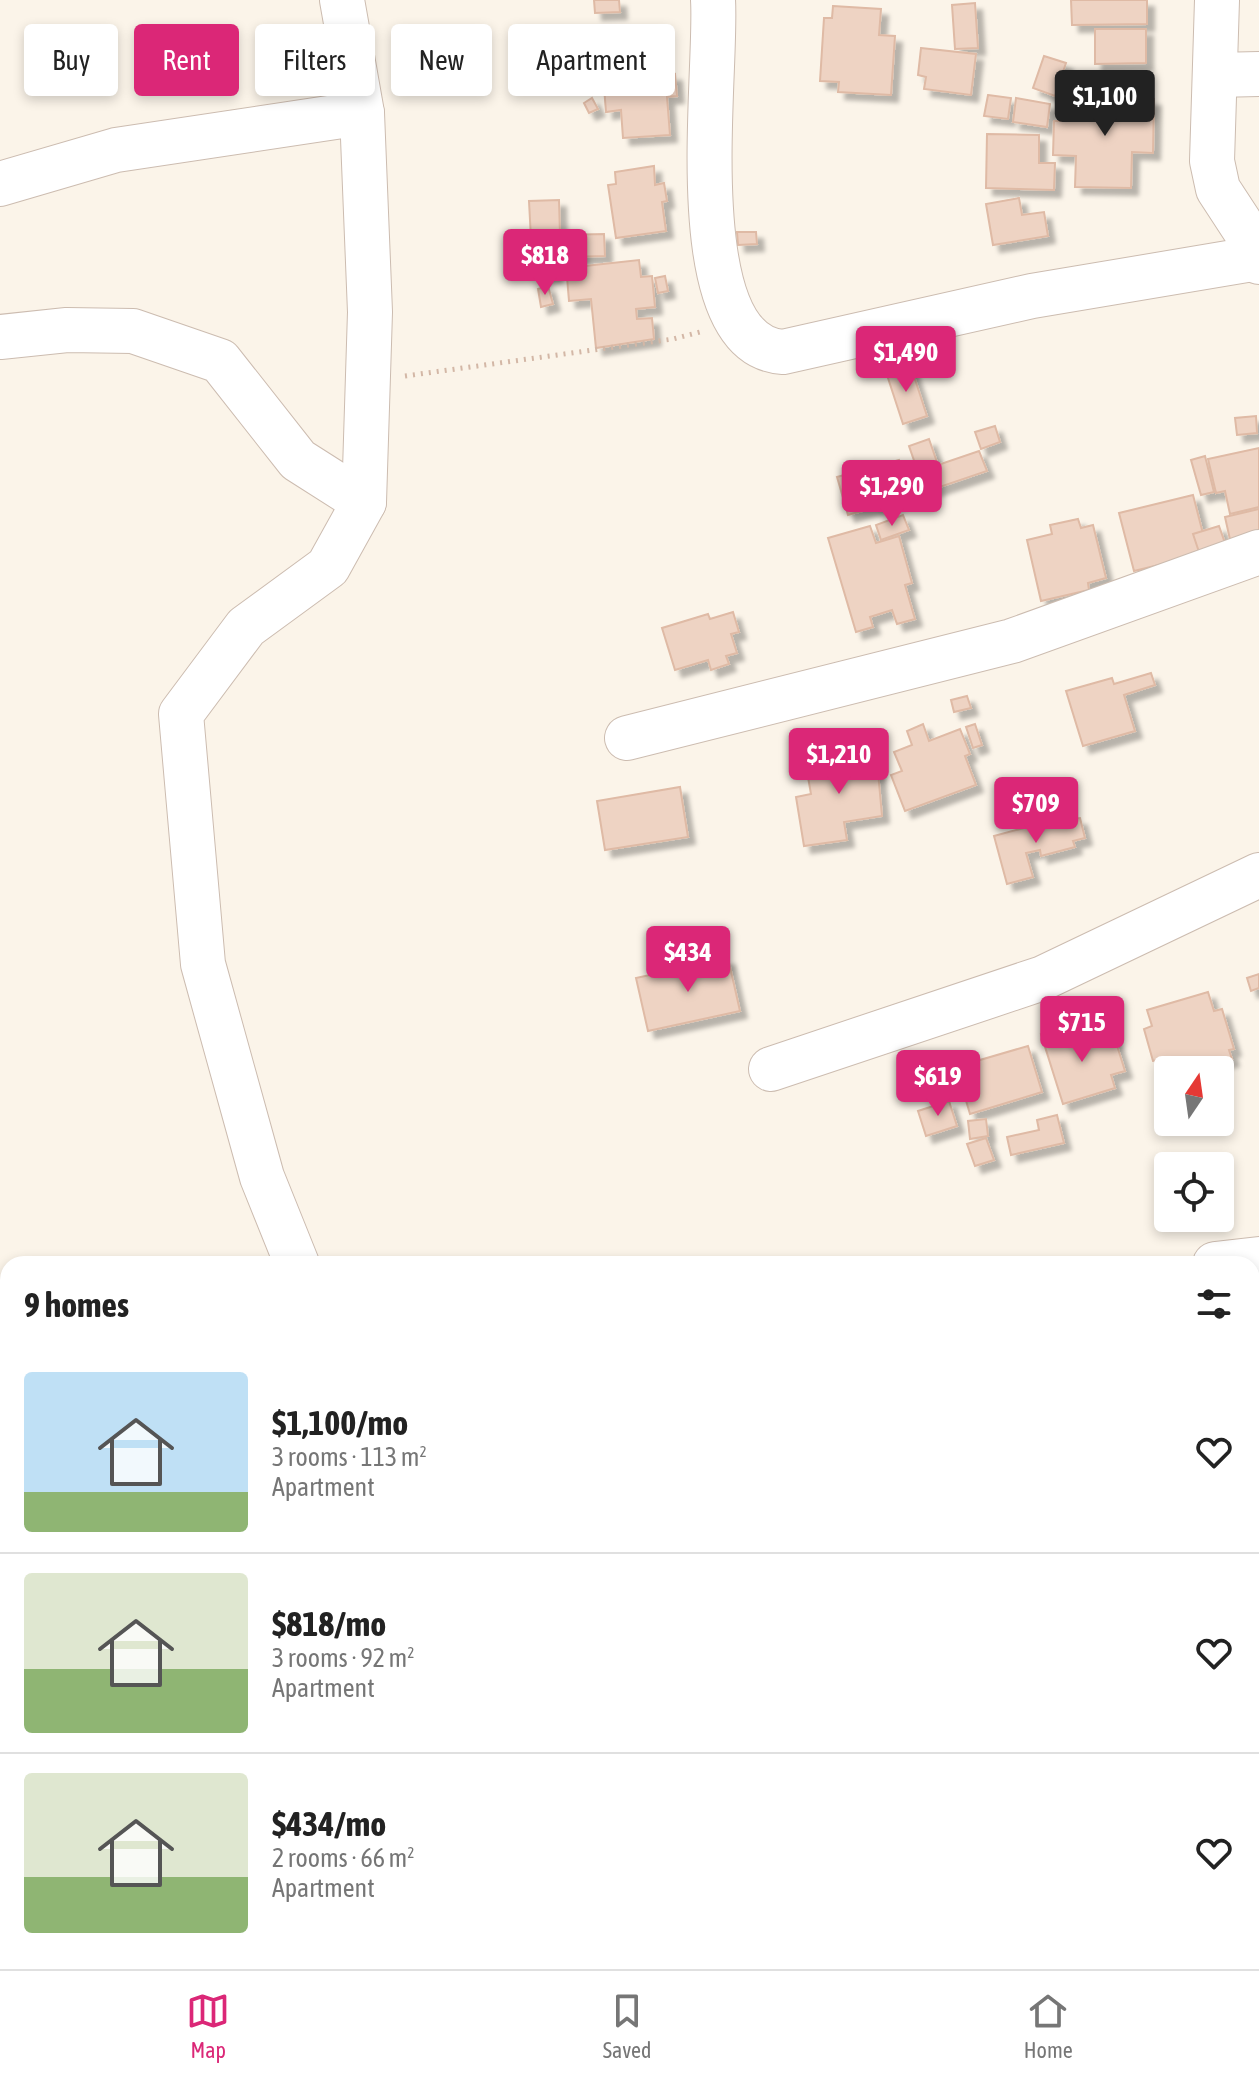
<!DOCTYPE html>
<html lang="en">
<head>
<meta charset="utf-8">
<style>
	body { margin:0; font-family:"Asap Condensed",sans-serif; background:#f6f6f6; color:#222; height:100vh; display:flex; flex-direction:column; font-size:30px; white-space:nowrap }
	* { box-sizing:border-box; margin:0 }
	p { font-size:26px; color:#767676 }
	.icon { flex:none; width:44px; height:44px; fill:none; stroke:currentColor; stroke-width:2; stroke-linecap:round; stroke-linejoin:round }
	.map { position:relative; flex:1; overflow:hidden }
	.panel { position:absolute; left:0px; top:1256px; width:1260px; height:714px; display:flex; flex-direction:column; background:#fff; border-radius:24px 24px 0 0; box-shadow:0 4px 12px #0003 }
	.panel>* { flex:none }
	.top-card { position:absolute; left:24px; top:24px; width:800px; height:72px; display:flex; gap:16px }
	.needle { width:52px; rotate:13deg }
	.controls { position:absolute; left:1154px; top:1056px; display:grid; gap:16px }
	.controls a { display:grid; place-items:center; width:80px; height:80px; border-radius:8px; background:#fff; box-shadow:0 4px 12px #0003; font-size:40px }
	.price { position:absolute; translate:-50% -68px; padding:0 18px; border-radius:8px; background:#db2777; color:#fff; font-size:26px; line-height:52px; filter:drop-shadow(0 2px 4px #0008) }
	.price::after { content:''; position:absolute; left:50%; top:48px; width:24px; height:18px; margin-left:-12px; background:inherit; clip-path:polygon(0 0,100% 0,50% 100%) }
	.price.selected { background:#222; color:#fff }
	ul { padding:0; list-style:none }
	li { display:flex; align-items:center; gap:24px; height:200px; padding:0 24px }
	li+li { border-top:2px solid #e0e0e0 }
	li span { display:grid; place-items:center; flex:none; width:224px; height:160px; border-radius:8px; color:#555 }
	li>.icon { margin-inline-start:auto }
	span .icon { width:96px; height:96px; fill:#fffc; stroke-width:1 }
	li b { font-size:34px }
	h2 { display:flex; justify-content:space-between; align-items:center; height:96px; padding:0 24px; font-size:34px }
	.tag { padding:0 28px; border-radius:8px; background:#fff; box-shadow:0 4px 12px #0003; font-size:28px; line-height:72px }
	.tag.selected { background:#db2777; color:#fff }
	.tab-bar { display:flex; justify-content:space-around; align-items:center; height:112px; border-top:2px solid #e0e0e0; background:#fff; font-size:22px; color:#767676 }
	.tab-bar a { display:grid; justify-items:center; gap:4px }
	.tab-bar .selected { color:#db2777 }
	.map>svg:first-child { display:block }
	.building { fill:#eed3c3; stroke:#dfbaa5; stroke-width:2; filter:url(#shadow) }
	.lines { fill:none; stroke-linecap:round; stroke-linejoin:round }
	.minor-casing { stroke:#ccbcb0; stroke-width:46 }
	.path { stroke:#d3b7a6; stroke-width:5; stroke-dasharray:2 6; stroke-linecap:butt }
	.minor { stroke:#fff; stroke-width:44 }
</style>
</head>
<body>
<div class="map">
<svg width="1259" height="1969" viewBox="0 0 1259 1969">
	<defs>
		<filter id="shadow"><feDropShadow dx="7" dy="7" stdDeviation="2" flood-color="#0004"/></filter>
	</defs>
	<rect width="100%" height="100%" fill="#fbf4e9"/>
	<g class="building">
		<path d="M594,0H619L620,12L595,13Z"/>
		<path d="M1071,0H1147V24L1072,25Z"/>
		<path d="M975,3L978,48L955,49L952,5Z"/>
		<path d="M833,6L881,9L879,35L895,36L891,95L838,92L839,82L820,81L824,18H832Z"/>
		<path d="M1095,29H1146V63L1095,64Z"/>
		<path d="M604,44L610,64L586,71L580,51Z"/>
		<path d="M921,48L976,54L971,95L924,89L926,77L918,75Z"/>
		<path d="M658,49L660,76L675,74L677,96L667,97L670,135L623,138L621,110L606,112L604,87L618,86L615,54Z"/>
		<path d="M1044,56L1066,63L1055,96L1033,88Z"/>
		<path d="M988,95L1011,98L1008,119L984,116Z"/>
		<path d="M1067,97L1154,99L1153,153L1132,152L1131,188L1075,187L1076,156L1053,155L1054,121H1067Z"/>
		<path d="M592,98L598,109L589,113L584,103Z"/>
		<path d="M1016,98L1050,104L1047,127L1013,122Z"/>
		<path d="M987,134L1039,135V163H1055L1054,190L986,188Z"/>
		<path d="M654,166L655,185L664,183L667,201L662,202L666,231L616,238L608,185L616,184L615,172Z"/>
		<path d="M1019,198L1022,215L1044,212L1048,236L993,245L986,204Z"/>
		<path d="M559,200L560,235L604,234L605,256L532,258L529,201Z"/>
		<path d="M737,232H756L757,244L738,245Z"/>
		<path d="M543,259L557,260L555,276L542,275Z"/>
		<path d="M639,260L641,277L652,276L655,307L636,309L637,319L652,318L654,339L596,348L591,299L569,301L567,277H577L576,267Z"/>
		<path d="M665,276L668,291L658,293L655,278Z"/>
		<path d="M548,286L553,304L541,307L538,289Z"/>
		<path d="M910,364L927,416L903,424L886,372Z"/>
		<path d="M1256,416L1257,433L1237,435L1235,418Z"/>
		<path d="M995,426L1000,442L981,449L975,432Z"/>
		<path d="M929,439L938,465L979,451L987,471L925,492L909,446Z"/>
		<path d="M1259,448V507L1230,514L1225,491L1216,493L1208,459Z"/>
		<path d="M1205,456L1214,492L1201,495L1191,460Z"/>
		<path d="M899,460L909,498L848,515L837,477Z"/>
		<path d="M1193,495L1208,553L1134,571L1119,513Z"/>
		<path d="M1259,509V537L1231,544L1225,517Z"/>
		<path d="M903,515L909,530L881,540L876,525Z"/>
		<path d="M1078,519L1081,528L1093,525L1106,578L1088,583L1089,590L1041,601L1027,540L1052,534L1050,525Z"/>
		<path d="M870,526L876,543L899,536L912,583L905,585L915,619L897,624L892,610L870,617L873,627L856,632L828,538Z"/>
		<path d="M1219,526L1226,546L1200,555L1193,534Z"/>
		<path d="M733,612L739,632L731,634L737,653L726,656L729,664L711,670L708,660L675,670L662,628L708,614L710,619Z"/>
		<path d="M1151,673L1155,685L1124,695L1135,731L1083,746L1066,691L1112,678L1114,684Z"/>
		<path d="M967,696L971,708L954,712L951,700Z"/>
		<path d="M923,724L929,741L960,729L970,754L965,756L976,785L905,811L891,775L902,771L894,752L912,745L907,731Z"/>
		<path d="M975,724L982,745L973,748L966,727Z"/>
		<path d="M876,750L882,816L844,822L847,840L804,846L796,797L811,794L805,760Z"/>
		<path d="M680,787L688,837L605,850L597,801Z"/>
		<path d="M1072,815L1073,819L1080,818L1085,838L1073,841L1075,847L1041,856L1040,850L1026,853L1033,877L1007,884L994,836Z"/>
		<path d="M728,958L740,1011L648,1031L636,978Z"/>
		<path d="M1259,974V988L1251,991L1247,978Z"/>
		<path d="M1208,992L1214,1011L1222,1009L1234,1049L1229,1050L1232,1059L1203,1067L1200,1059L1186,1064L1188,1070H1168L1165,1077L1160,1060L1153,1061L1144,1029L1152,1026L1147,1010Z"/>
		<path d="M1061,1027L1065,1041L1098,1031L1100,1041L1114,1036L1125,1071L1111,1075L1115,1088L1063,1104L1041,1034Z"/>
		<path d="M1028,1046L1042,1092L970,1114L956,1067Z"/>
		<path d="M949,1101L957,1126L926,1136L918,1111Z"/>
		<path d="M1057,1115L1064,1143L1011,1155L1007,1137L1039,1130L1037,1120Z"/>
		<path d="M986,1119L988,1136L970,1139L968,1121Z"/>
		<path d="M986,1138L994,1160L975,1166L967,1144Z"/>
		<path d="M1259,1415V1439L1252,1425V1418Z"/>
		<path d="M1257,1457L1259,1489L1252,1492V1459Z"/>
		<path d="M1255,1494L1259,1516L1252,1519V1495Z"/>
	</g>
	<g class="lines">
		<g class="minor-casing">
			<g id="minor">
				<path d="M713,0C718,72 678,345 783,352L1032,296L1258,258"/>
				<path d="M1217,0L1212,161L1218,189L1248,235L1259,262"/>
				<path d="M1216,75L1259,74"/>
				<path d="M0,184L116,150L362,113"/>
				<path d="M0,337L67,330L133,331L220,361L298,460L364,502"/>
				<path d="M627,738L1012,641L1259,552"/>
				<path d="M771,1069L1043,978L1259,875"/>
				<path d="M297,1264L262,1177L203,964L181,714L246,627L328,567L364,502L370,312L362,113L342,0"/>
				<path d="M1215,1264L1259,1259"/>
				<path d="M0,1462L8,1459"/>
				<path d="M0,1743L8,1741"/>
				<path d="M0,1903H8"/>
				<path d="M392,1962L394,1969"/>
				<path d="M786,1962V1969"/>
			</g>
		</g>
		<g class="path">
			<path d="M405,376L673,339L704,331"/>
			<path d="M1252,1605L1259,1604"/>
			<path d="M1097,1962L1099,1969"/>
		</g>
		<use href="#minor" class="minor"/>
	</g>
</svg>
<div class="controls">
<a><svg class="needle" viewBox="-14 -14 28 28"><path d="M0-13l5 13h-10z" fill="#e53935"/><path d="M0 13l5-13h-10z" fill="#767676"/></svg></a>
<a><svg class="icon" aria-label="locate" viewBox="0 0 24 24"><circle cx="12" cy="12" r="6"/><path d="M12 2v4M12 18v4M2 12h4M18 12h4"/></svg></a>
</div>
<b class="price selected" style="left:1105px;top:138px">$1,100</b>
<b class="price" style="left:545px;top:297px">$818</b>
<b class="price" style="left:906px;top:394px">$1,490</b>
<b class="price" style="left:892px;top:528px">$1,290</b>
<b class="price" style="left:839px;top:796px">$1,210</b>
<b class="price" style="left:1036px;top:845px">$709</b>
<b class="price" style="left:688px;top:994px">$434</b>
<b class="price" style="left:1082px;top:1064px">$715</b>
<b class="price" style="left:938px;top:1118px">$619</b>
<div class="top-card">
<a class="tag">Buy</a>
<a class="tag selected">Rent</a>
<a class="tag">Filters</a>
<a class="tag">New</a>
<a class="tag">Apartment</a>
</div>
<section class="panel">
<h2>9 homes<svg class="icon" aria-label="filters" viewBox="0 0 24 24"><path d="M4 7h16M4 17h16"/><circle cx="9" cy="7" r="2"/><circle cx="15" cy="17" r="2"/></svg></h2>
<ul>
<li><span style="background:linear-gradient(#bfe0f5 75%,#8fb573 0)"><svg class="icon" aria-label="home" viewBox="0 0 24 24"><path d="M3 11l9-7 9 7M6 9v11h12V9"/></svg></span><div><b>$1,100/mo</b><p>3 rooms · 113 m²</p><p>Apartment</p></div><svg class="icon" aria-label="heart" viewBox="0 0 24 24"><path d="M12 20l-8-8c-3-5 5-10 8-4 3-6 11-1 8 4z"/></svg></li>
<li><span style="background:linear-gradient(#dfe7d0 60%,#8fb573 0)"><svg class="icon" aria-label="home" viewBox="0 0 24 24"><path d="M3 11l9-7 9 7M6 9v11h12V9"/></svg></span><div><b>$818/mo</b><p>3 rooms · 92 m²</p><p>Apartment</p></div><svg class="icon" aria-label="heart" viewBox="0 0 24 24"><path d="M12 20l-8-8c-3-5 5-10 8-4 3-6 11-1 8 4z"/></svg></li>
<li><span style="background:linear-gradient(#dfe7d0 65%,#8fb573 0)"><svg class="icon" aria-label="home" viewBox="0 0 24 24"><path d="M3 11l9-7 9 7M6 9v11h12V9"/></svg></span><div><b>$434/mo</b><p>2 rooms · 66 m²</p><p>Apartment</p></div><svg class="icon" aria-label="heart" viewBox="0 0 24 24"><path d="M12 20l-8-8c-3-5 5-10 8-4 3-6 11-1 8 4z"/></svg></li>
</ul>
</section>
</div>
<nav class="tab-bar">
<a class="selected"><svg class="icon" aria-label="map" viewBox="0 0 24 24"><path d="M3 6l6-2 6 2 6-2v14l-6 2-6-2-6 2zM9 4v14M15 6v14"/></svg>Map</a>
<a><svg class="icon" aria-label="saved" viewBox="0 0 24 24"><path d="M7 4h10v16l-5-4-5 4z"/></svg>Saved</a>
<a><svg class="icon" aria-label="home" viewBox="0 0 24 24"><path d="M3 11l9-7 9 7M6 9v11h12V9"/></svg>Home</a>
</nav>
</body>
</html>
